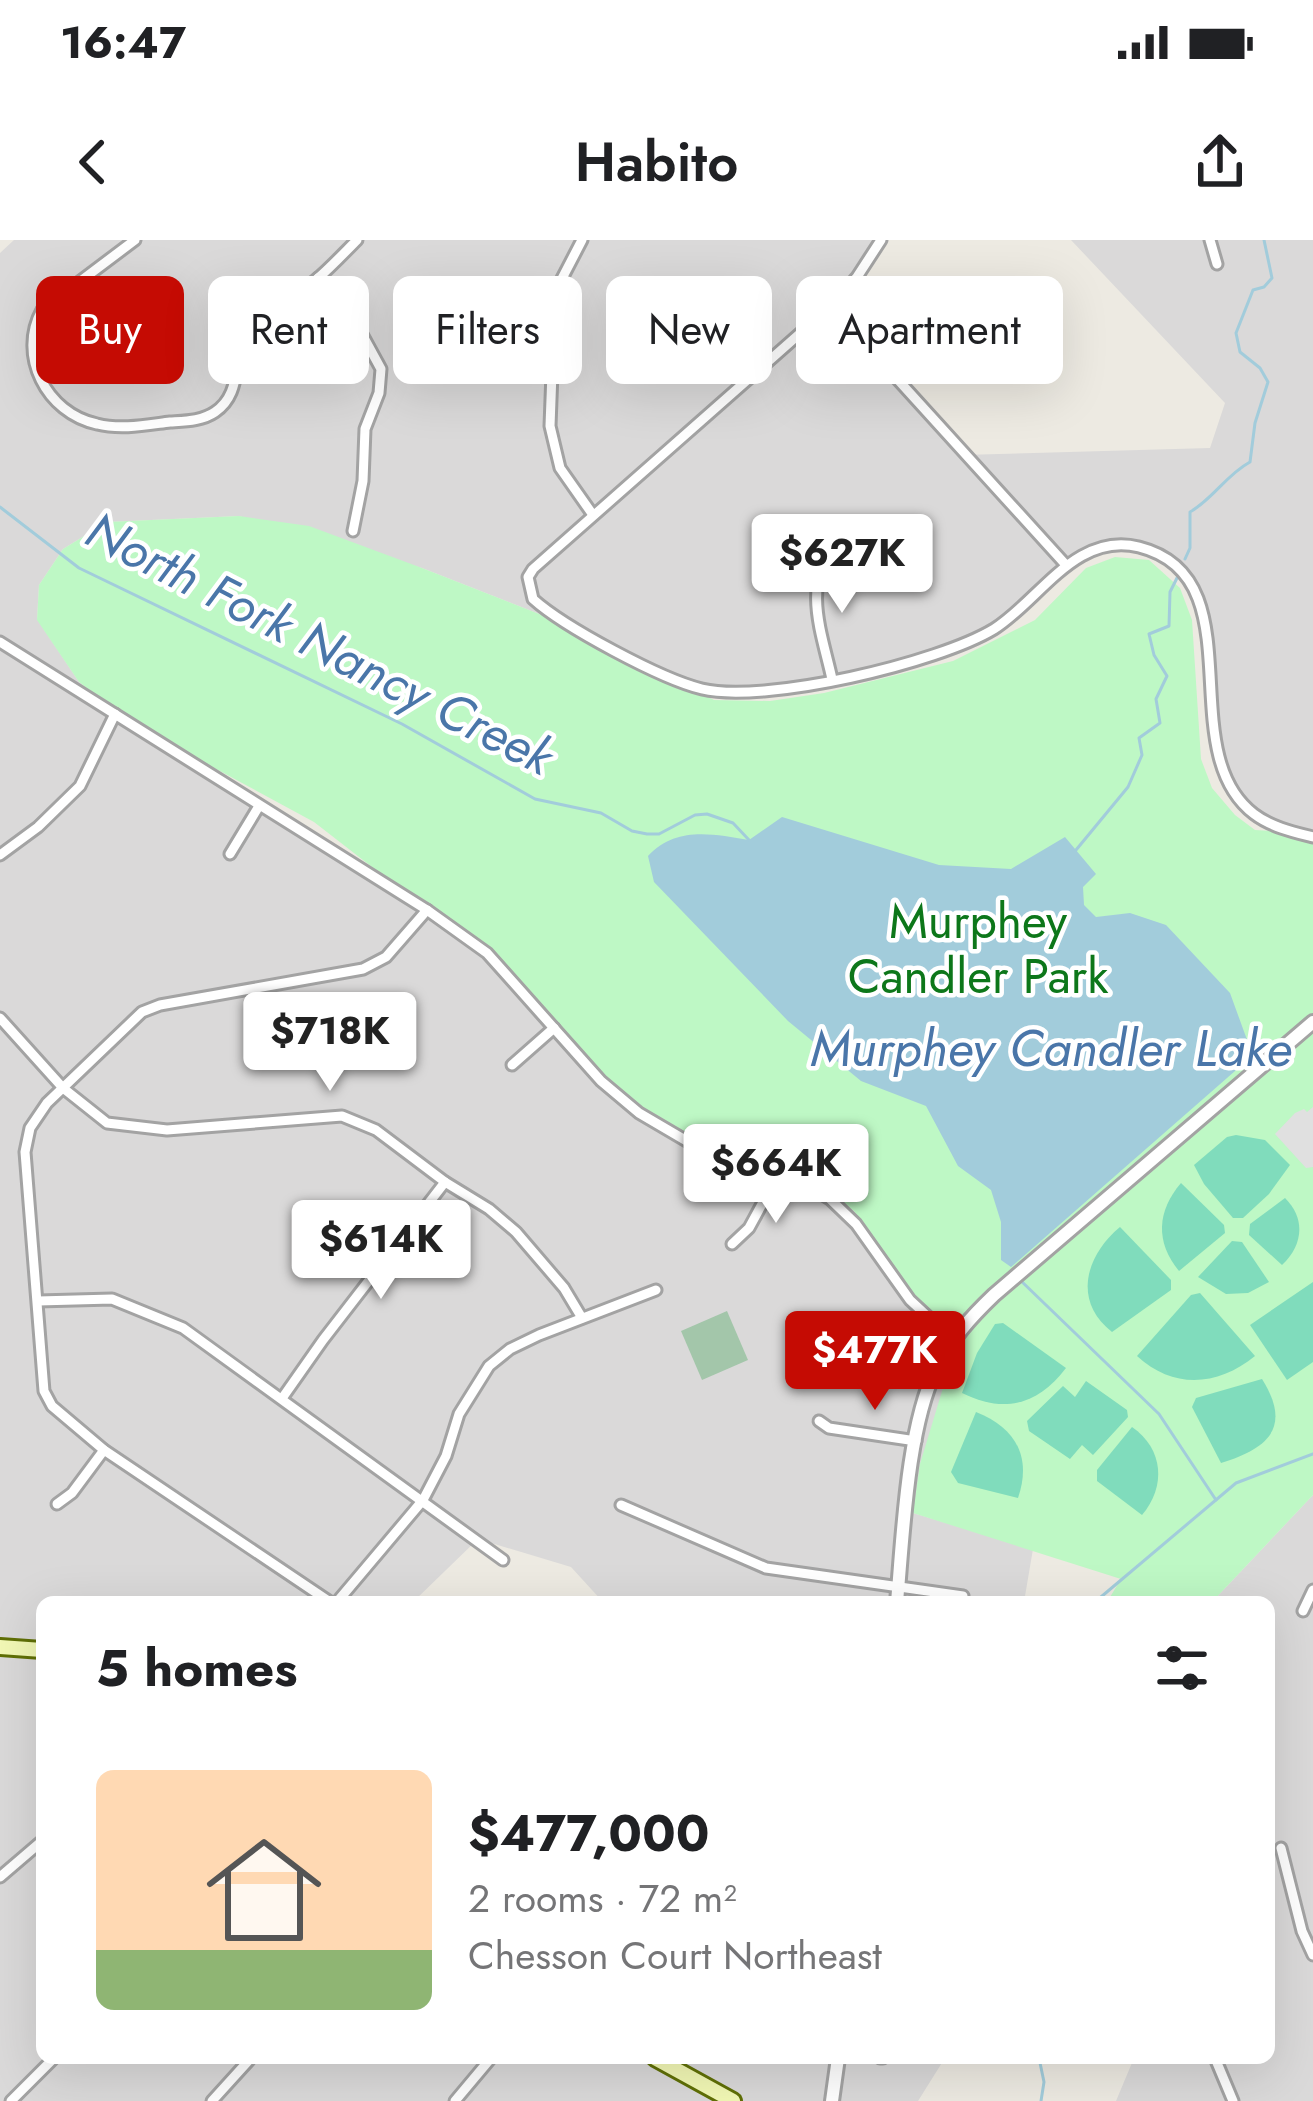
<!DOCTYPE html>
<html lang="en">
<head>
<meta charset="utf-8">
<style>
	body { margin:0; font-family:Jost,sans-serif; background:#f6f6f6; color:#202124; height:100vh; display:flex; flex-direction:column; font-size:45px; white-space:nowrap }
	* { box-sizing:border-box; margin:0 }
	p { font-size:39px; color:#757577 }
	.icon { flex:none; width:66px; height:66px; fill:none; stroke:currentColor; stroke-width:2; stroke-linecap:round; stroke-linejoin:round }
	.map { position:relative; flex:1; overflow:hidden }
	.panel { position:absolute; left:36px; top:1356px; width:1239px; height:468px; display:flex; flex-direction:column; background:#fff; border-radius:18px; box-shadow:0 12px 48px #0002 }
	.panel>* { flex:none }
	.banner { position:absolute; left:36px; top:36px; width:1242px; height:108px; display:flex; gap:24px }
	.price { position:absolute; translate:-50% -102px; padding:0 27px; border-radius:12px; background:#fff; color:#222; font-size:39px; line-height:78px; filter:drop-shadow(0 3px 6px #0008) }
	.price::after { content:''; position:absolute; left:50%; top:72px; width:36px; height:27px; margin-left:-18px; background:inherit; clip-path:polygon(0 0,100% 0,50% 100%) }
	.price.selected { background:#c50b03; color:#fff }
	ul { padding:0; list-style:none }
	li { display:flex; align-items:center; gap:36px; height:300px; padding:0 60px }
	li+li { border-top:3px solid #e0e0e0 }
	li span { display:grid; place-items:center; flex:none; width:336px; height:240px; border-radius:18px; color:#555 }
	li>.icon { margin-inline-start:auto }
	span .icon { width:144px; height:144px; fill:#fffc; stroke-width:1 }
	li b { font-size:51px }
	h2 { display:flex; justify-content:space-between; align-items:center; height:144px; padding:0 60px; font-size:51px }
	.chip { padding:0 42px; border-radius:18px; background:#fff; box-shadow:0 12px 48px #0002; font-size:42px; line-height:108px }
	.chip.selected { background:#c50b03; color:#fff }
	.status { display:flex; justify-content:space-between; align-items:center; height:84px; padding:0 60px; background:#fff; direction:ltr }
	.status svg { height:33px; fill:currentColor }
	header { display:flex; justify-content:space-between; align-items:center; height:156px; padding:0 60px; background:#fff; font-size:54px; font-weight:600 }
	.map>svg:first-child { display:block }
	.residential { fill:#dad9d9 }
	.cemetery { fill:#a3c6aa }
	.park { fill:#bef8c5 }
	.pitch { fill:#80dcbc }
	.parking { fill:#e0e0e0 }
	.water { fill:#a2ccdb }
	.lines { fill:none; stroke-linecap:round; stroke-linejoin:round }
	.stream { stroke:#a2ccdb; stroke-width:3 }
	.minor-casing { stroke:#a3a3a3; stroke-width:15 }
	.tertiary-casing { stroke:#a3a3a3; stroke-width:18 }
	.secondary-casing { stroke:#607006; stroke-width:20 }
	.minor { stroke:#fff; stroke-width:9 }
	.tertiary { stroke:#fff; stroke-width:12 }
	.secondary { stroke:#f2f8b5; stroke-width:14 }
	.labels { text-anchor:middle; stroke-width:9; stroke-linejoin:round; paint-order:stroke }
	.park-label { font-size:48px; fill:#0d771a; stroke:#fff }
	.water-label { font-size:51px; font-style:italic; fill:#4a76a9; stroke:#fff }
</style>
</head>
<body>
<div class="status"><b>16:47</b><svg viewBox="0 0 49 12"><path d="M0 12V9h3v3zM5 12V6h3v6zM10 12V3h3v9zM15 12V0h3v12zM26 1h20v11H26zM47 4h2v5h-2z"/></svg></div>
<header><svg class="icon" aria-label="back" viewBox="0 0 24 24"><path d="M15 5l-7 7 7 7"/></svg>Habito<svg class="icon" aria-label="share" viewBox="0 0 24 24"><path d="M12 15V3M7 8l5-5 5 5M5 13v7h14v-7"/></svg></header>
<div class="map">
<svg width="1313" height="1861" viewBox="0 0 1313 1861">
	<rect width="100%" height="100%" fill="#edeae2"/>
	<g class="residential">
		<path d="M14,0H886L829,68L962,215L1210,208L1225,163L1071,0H1313V601L1244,569L1212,500L1206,392L1191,347L1167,319L1134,308L1099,311L969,403L915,425L776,451H707L557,381L422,328L239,276L107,282L63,309L39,345L37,379L79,442L133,484L466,700L710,915L765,922L810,937L854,971L930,1077L959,1095L913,1273L1033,1309L1024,1362H603L571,1327L478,1299L413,1362H42V1818H945L918,1861H0V13Z"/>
		<path d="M1313,1255V1861H1116L1134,1818H1269V1362H1212Z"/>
	</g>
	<path class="cemetery" d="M727,1071L748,1120L702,1140L681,1091Z"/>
	<path class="park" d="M239,276L309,286L422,328L557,381L714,460L770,461L824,453L953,421L1035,380L1086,328L1115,317L1149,320L1180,348L1192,380L1201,519L1212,548L1235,575L1255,590L1286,592L1313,601V1255L1212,1362H1107L1121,1339L913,1273L920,1224L959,1095L930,1077L854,971L810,937L765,922L710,915L643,876L609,844L532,759L466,700L314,582L133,484L79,442L37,380L39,345L63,309L107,282Z"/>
	<g class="pitch">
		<path d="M1236,895L1265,900L1290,925L1269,954L1243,978H1233L1204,944L1194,925L1227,897Z"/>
		<path d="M1181,943L1224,985L1225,993L1179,1031C1155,1002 1157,971 1181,943Z"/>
		<path d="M1285,958C1306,979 1303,1005 1282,1025L1249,995L1250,984Z"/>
		<path d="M1120,987L1171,1040V1050L1112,1092C1072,1061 1086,1015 1120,987Z"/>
		<path d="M1232,1001L1242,1002L1269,1042L1248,1053L1226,1054L1198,1037Z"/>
		<path d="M1313,1042V1122L1287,1140L1250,1085Z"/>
		<path d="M1200,1053L1255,1116C1218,1146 1174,1150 1137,1116L1191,1055Z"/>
		<path d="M1003,1083L1066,1128C1038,1165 1004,1174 962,1153L977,1113L995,1084Z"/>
		<path d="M1262,1139C1292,1187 1269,1208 1221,1223L1192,1167L1196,1158Z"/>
		<path d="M1086,1141L1127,1170L1128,1177L1093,1215L1082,1205L1070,1219L1029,1191L1027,1181L1063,1146L1075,1157Z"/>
		<path d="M976,1172C1016,1188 1032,1217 1018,1258L958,1243L951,1232Z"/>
		<path d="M1132,1187C1164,1209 1166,1247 1142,1275L1097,1241V1230Z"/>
	</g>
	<path class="parking" d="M1313,867V927L1306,928L1275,894L1295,873L1304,869L1307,872Z"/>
	<path class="water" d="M782,577L939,625L1011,629L1065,597L1096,634L1083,647L1084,665L1096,677L1130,673L1166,685L1230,753L1250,808L1243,824L1011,1027L1001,1020V982L991,950L958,926L926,866L861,841L788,781L654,642L648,616C676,586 712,594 749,600Z"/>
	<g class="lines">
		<g class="stream">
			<path d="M0,267L79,328L402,484L535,559L601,573L632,591L647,594H659L695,575L707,574L733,583L749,600"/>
			<path d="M1185,319L1190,308V272C1213,259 1226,235 1250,222L1255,183L1268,142L1260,128L1240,112L1236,93L1253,50L1264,47L1272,38L1264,0"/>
			<path d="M1076,610L1128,547L1142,515L1139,498L1160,483L1156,459L1167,436L1154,415L1149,394L1169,386L1170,352L1179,334"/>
			<path d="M1018,1038L1159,1174L1216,1260"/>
			<path d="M1095,1362L1236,1243L1313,1214"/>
			<path d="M1039,1818L1044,1842L1041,1861"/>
		</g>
		<g class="minor-casing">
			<g id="minor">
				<path d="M135,0L42,70C17,115 46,173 97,184C121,190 146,185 170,182C185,181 202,181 215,172C245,152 230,114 252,90C270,70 297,56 317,39C331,27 344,13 357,0"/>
				<path d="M582,0L555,52L550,186L560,228L593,275"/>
				<path d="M881,0L857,37L831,66L533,329L528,337L533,359C564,387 661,439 702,449C765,464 938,423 994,389C1039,361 1076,291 1139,307C1258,337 1170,510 1254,574C1271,587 1293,592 1313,597"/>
				<path d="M1210,0L1217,24"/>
				<path d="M318,38L363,96L381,129L379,153L365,189L363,241L353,291"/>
				<path d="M831,66L1066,325"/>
				<path d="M0,402L427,670L487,713L601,841L639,873L702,910L796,938L830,959L856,984L910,1060L953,1100"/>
				<path d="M832,439C822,393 801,344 836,306"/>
				<path d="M230,614L259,566"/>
				<path d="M0,615L38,587L80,546L115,474"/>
				<path d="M0,778L63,848L107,883L167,890L342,876L376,890L445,942L489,969L516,992L564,1048L582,1078"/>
				<path d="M512,825L554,788"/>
				<path d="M732,1004L749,988L779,933"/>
				<path d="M38,1061L112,1059L183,1088L503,1320"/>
				<path d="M283,1157L323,1100L445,942"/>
				<path d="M819,1181L829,1188L916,1201"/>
				<path d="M57,1264L72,1253L104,1210"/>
				<path d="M621,1265L766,1328L963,1356L962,1362"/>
				<path d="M330,1362L104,1210L52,1166L44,1151L25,912L30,888L47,863L142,772L160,765L363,729L386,717L427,670"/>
				<path d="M337,1362L423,1260L446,1216L459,1174L489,1126L510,1109L539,1095L656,1050"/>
				<path d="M1303,1371L1313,1350"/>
				<path d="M1281,1608L1302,1691L1313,1715"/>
				<path d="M0,1637L42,1601"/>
				<path d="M880,1818H883"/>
				<path d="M1215,1818L1233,1861"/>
				<path d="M11,1861L54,1818"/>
				<path d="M212,1861L251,1818"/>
				<path d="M455,1861L491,1818"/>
			</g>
		</g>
		<g class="tertiary-casing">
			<g id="tertiary">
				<path d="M897,1362C903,1296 907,1188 936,1129C950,1100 971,1077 994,1055L1313,782"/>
				<path d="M832,1861L838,1818"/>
			</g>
		</g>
		<g class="secondary-casing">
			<g id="secondary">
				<path d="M0,1407L42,1410"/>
				<path d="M655,1818L733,1861"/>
			</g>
		</g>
		<use href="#minor" class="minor"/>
		<use href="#tertiary" class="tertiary"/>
		<use href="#secondary" class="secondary"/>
	</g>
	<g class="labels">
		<g class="park-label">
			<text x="978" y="698">Murphey<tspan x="978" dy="55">Candler Park</tspan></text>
		</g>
		<g class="water-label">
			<text transform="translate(320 403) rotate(27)" y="18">North Fork Nancy Creek</text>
			<text x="1051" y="826">Murphey Candler Lake</text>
		</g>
	</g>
</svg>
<b class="price" style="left:842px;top:376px">$627K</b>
<b class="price" style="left:330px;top:854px">$718K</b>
<b class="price" style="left:776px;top:986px">$664K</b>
<b class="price" style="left:381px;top:1062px">$614K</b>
<b class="price selected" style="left:875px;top:1173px">$477K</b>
<div class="banner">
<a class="chip selected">Buy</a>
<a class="chip">Rent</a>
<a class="chip">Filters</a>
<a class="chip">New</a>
<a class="chip">Apartment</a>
</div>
<section class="panel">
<h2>5 homes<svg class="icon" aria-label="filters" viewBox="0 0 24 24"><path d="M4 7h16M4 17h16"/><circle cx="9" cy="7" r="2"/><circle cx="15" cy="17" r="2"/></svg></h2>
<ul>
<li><span style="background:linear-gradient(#ffd9b3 75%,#8fb573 0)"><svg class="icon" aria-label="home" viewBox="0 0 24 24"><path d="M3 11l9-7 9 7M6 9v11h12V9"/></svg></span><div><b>$477,000</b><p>2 rooms · 72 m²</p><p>Chesson Court Northeast</p></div></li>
</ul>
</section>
</div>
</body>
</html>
